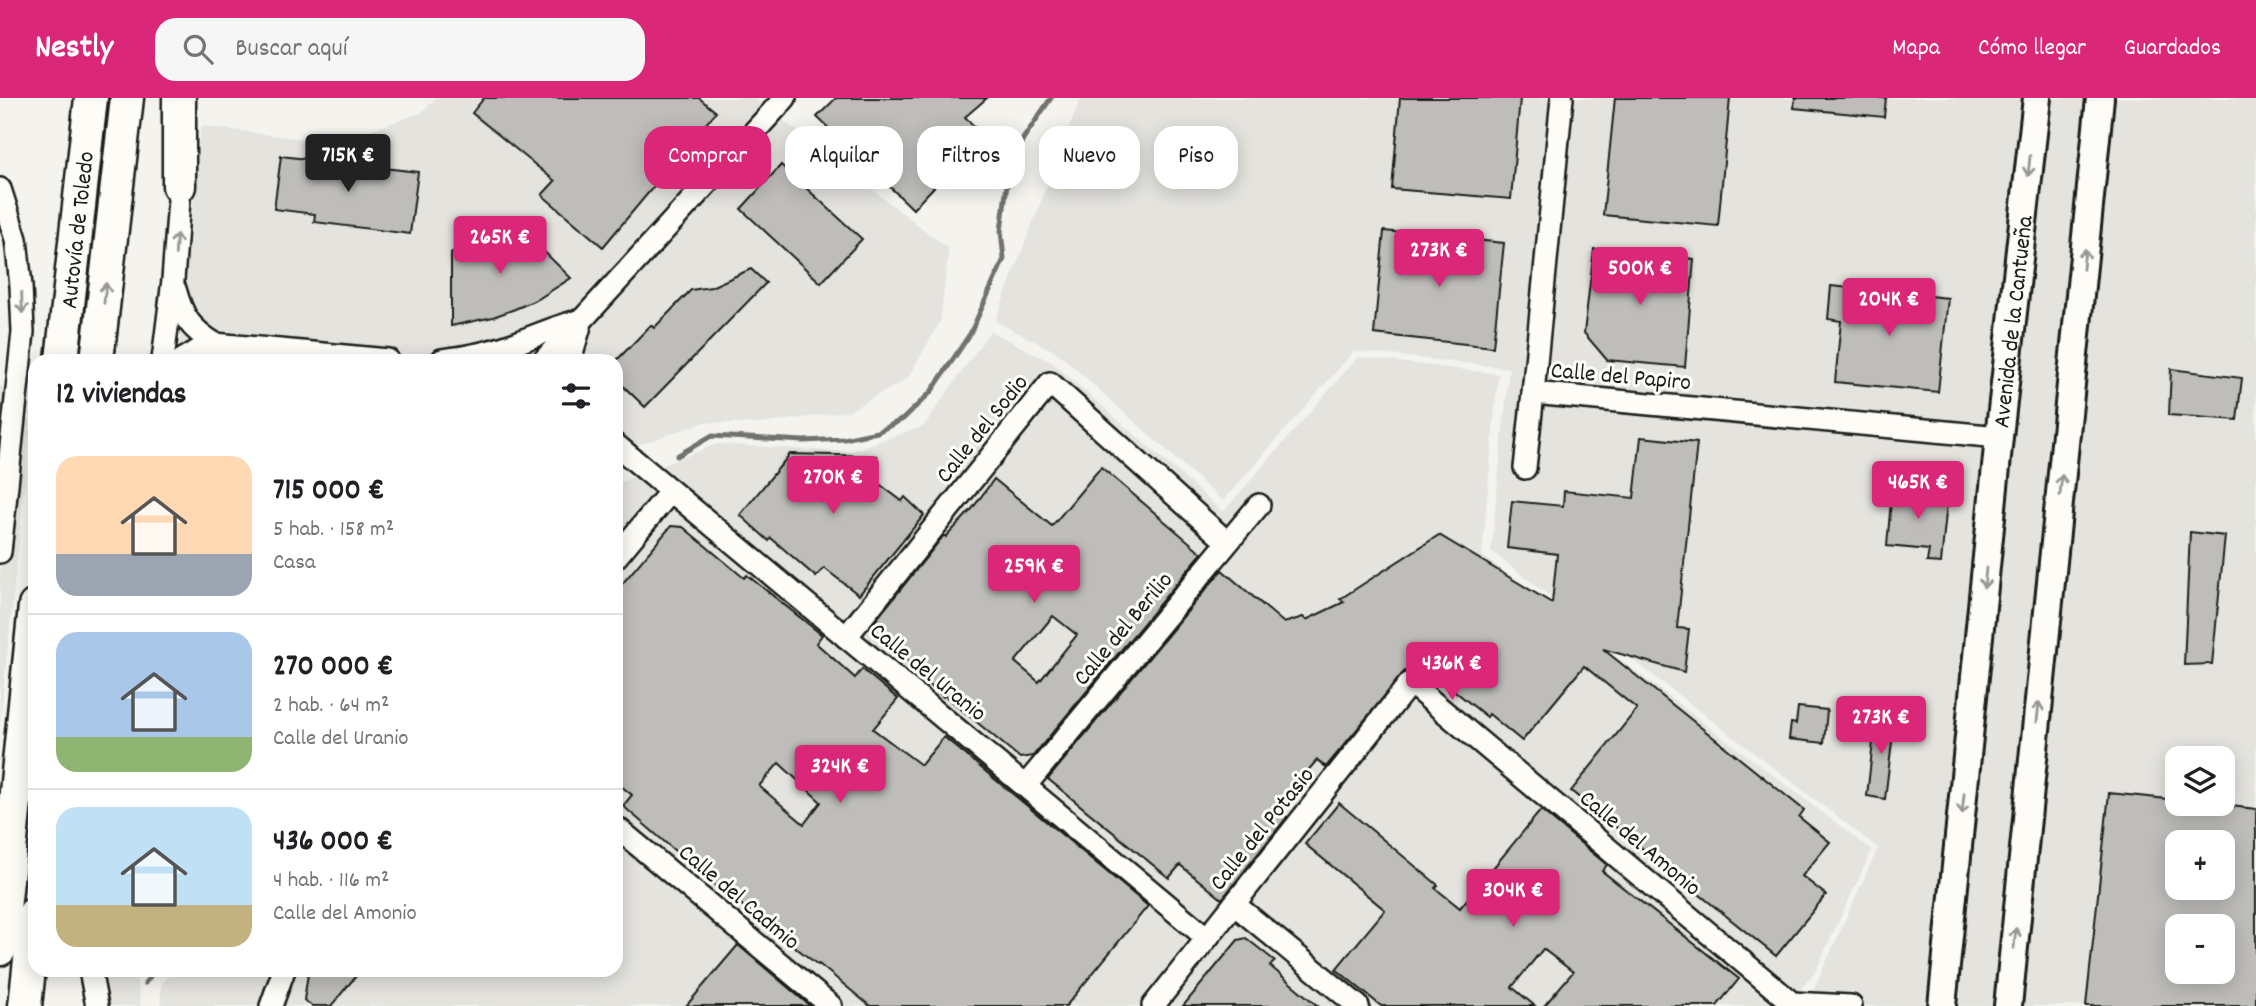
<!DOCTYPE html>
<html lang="es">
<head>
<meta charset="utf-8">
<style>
	body { margin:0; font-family:Dekko,sans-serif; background:#f6f6f6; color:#202124; height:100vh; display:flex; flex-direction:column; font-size:26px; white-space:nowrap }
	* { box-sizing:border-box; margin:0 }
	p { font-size:23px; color:#757577 }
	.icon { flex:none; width:38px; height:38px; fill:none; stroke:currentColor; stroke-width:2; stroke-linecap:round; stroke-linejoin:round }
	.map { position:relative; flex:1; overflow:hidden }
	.panel { position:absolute; left:28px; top:256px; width:595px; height:623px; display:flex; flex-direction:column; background:#fff; border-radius:21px; box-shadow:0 4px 18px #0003 }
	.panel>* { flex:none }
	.guide { position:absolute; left:644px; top:28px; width:665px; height:63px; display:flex; gap:14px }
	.fabs { position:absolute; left:2165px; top:648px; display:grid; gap:14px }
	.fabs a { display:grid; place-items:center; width:70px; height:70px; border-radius:14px; background:#fff; box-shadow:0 4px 18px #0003; font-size:35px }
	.price { position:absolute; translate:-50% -60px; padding:0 16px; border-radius:7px; background:#db2777; color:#fff; font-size:23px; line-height:46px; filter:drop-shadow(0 2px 4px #0008) }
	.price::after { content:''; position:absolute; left:50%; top:42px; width:21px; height:16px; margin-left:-10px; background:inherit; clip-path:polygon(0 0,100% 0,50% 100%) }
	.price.current { background:#222; color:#fff }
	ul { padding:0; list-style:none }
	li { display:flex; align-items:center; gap:21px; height:175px; padding:0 28px }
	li+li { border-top:2px solid #e0e0e0 }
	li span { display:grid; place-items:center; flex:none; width:196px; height:140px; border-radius:21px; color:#555 }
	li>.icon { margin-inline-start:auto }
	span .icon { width:84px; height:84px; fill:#fffc; stroke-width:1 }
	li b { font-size:30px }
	h2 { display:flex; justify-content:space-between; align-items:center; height:84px; padding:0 28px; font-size:30px }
	.pill { padding:0 24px; border-radius:21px; background:#fff; box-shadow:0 4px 18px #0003; font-size:24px; line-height:63px }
	.pill.current { background:#db2777; color:#fff }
	header { display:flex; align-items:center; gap:42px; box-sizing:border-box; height:98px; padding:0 35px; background:#db2777; color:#fff }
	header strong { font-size:33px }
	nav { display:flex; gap:38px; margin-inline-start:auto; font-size:24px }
	.search { width:490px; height:63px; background:#f6f6f6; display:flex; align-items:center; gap:18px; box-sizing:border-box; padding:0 24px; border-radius:21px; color:#757577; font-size:26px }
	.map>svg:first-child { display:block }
	.built { fill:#e4e3de; fill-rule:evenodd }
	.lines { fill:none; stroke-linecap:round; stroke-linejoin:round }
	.stream { stroke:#72716f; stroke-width:5 }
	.building { fill:#bebdba; stroke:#1c1c1c; stroke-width:2; fill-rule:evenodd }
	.minor-casing { stroke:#1c1c1c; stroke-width:26 }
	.major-casing { stroke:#1c1c1c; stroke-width:32 }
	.highway-casing { stroke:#1c1c1c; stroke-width:37 }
	.minor { stroke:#fdfcf7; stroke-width:21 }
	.major { stroke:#fdfcf7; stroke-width:26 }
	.highway { stroke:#fdfcf7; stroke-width:32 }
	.oneway { stroke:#989794 }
	.labels { text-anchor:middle; stroke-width:6; stroke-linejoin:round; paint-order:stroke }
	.street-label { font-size:24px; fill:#1c1c1c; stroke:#fdfcf7 }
</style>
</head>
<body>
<header>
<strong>Nestly</strong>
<div class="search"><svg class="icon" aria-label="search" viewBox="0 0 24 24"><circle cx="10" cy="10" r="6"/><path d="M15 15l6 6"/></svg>Buscar aquí</div>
<nav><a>Mapa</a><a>Cómo llegar</a><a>Guardados</a></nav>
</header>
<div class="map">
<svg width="2256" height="908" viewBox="0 0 2256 908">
	<rect width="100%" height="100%" fill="#f4f3ee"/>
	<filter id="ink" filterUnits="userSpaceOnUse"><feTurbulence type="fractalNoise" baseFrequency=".0143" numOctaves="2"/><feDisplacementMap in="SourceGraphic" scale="14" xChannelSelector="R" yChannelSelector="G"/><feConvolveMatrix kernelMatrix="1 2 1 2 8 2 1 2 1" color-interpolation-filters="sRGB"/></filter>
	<g filter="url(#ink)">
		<g class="built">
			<path d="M436,0H754L949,151L940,224L907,281L849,313L759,326L705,324L616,355V262H178L201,28L333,45L421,15Z"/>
			<path d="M1085,0H2256V908H1806L1878,750L1491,453L1509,270L1354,253L1223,403L1058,255L995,223L1080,2ZM2177,660H2222V705H2177ZM2177,744H2222V789H2177ZM2177,828H2222V873H2177Z"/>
			<path d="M990,233L1053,265L1223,414L1358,259L1498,276L1482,457L1872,752L1816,872L1787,908H176L161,906V887L174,872H616V386L717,346L848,354L924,328Z"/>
			<path d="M0,287L31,324L0,625Z"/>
			<path d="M103,872H141L136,877L141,908H97Z"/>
		</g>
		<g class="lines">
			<g class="stream">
				<path d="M677,358L711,338L804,343L844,341L877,334L903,321L931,294L970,236L1004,161L1001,133L1009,71L1023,41L1051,0"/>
				<path d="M145,885L155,872"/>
			</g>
		</g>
		<g class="building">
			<path d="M484,0H699L716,14L603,149L542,97L555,83L472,15Z"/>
			<path d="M836,0H987L965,19L983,37L913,111L817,19Z"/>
			<path d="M1400,0H1520L1511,101L1392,91Z"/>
			<path d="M1615,0H1730L1718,128L1603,117Z"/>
			<path d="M1795,0H1886L1884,19L1794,10Z"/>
			<path d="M281,58L418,74L410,136L314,124L315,116L274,111Z"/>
			<path d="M781,67L862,141L821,185L741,111Z"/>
			<path d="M518,128L571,180L538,201L515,211L493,219L451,228V155Z"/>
			<path d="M1384,133L1504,145L1493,249L1374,236Z"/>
			<path d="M1594,151L1694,161L1685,269L1607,262L1584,235Z"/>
			<path d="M751,171L766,185L645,309L616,281V263L651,227L654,230L691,192L711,189Z"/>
			<path d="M1831,188L1948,200L1938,294L1835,284L1841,223L1828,221Z"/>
			<path d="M2171,271L2242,280L2237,322L2169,317Z"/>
			<path d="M1641,339L1697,345L1677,530L1689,531L1684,574L1603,551L1804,712L1799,719L1830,744L1802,778L1826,797L1776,858L1571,693L1637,611L1584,568L1522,643L1489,616L1487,619L1420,565L1414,573H1405L1326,669L1317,662L1276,710L1287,719L1222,801L1180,767L1169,780L1048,681L1222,472L1284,525L1303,519L1306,522L1344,504L1340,501L1439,437L1552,505L1557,456L1507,450L1512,403L1563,408L1564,393L1634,400Z"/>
			<path d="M790,356L877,358L866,376L902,403L905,399L924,417L859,497L824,470L816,479L771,440L769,443L740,417Z"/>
			<path d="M1101,369L1202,455L1033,658L1020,660L944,597L943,599L908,568L910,565L876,537L875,523L944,437L946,439L972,411L994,381L1052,428ZM1053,518L1077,537L1039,584L1015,564Z"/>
			<path d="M1892,391L1948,394L1941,465L1927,464L1929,452L1887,448Z"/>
			<path d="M671,428L683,429L744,480L747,477L822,537L816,545L855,580L862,571L898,601L873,631L921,667L944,639L1148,808L1066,908H870L819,866L818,867L735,802L733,803L623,708L632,697L616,684V493ZM779,665L821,704L804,726L759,688Z"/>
			<path d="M2190,434L2225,438L2212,566L2184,567Z"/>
			<path d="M1798,609L1827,612L1824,645L1789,641L1791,625L1796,626Z"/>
			<path d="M1876,617L1895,619L1885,701L1867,698Z"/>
			<path d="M2109,695L2177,702V705H2204L2256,711V908H2086ZM2177,744H2222V789H2177ZM2177,828H2222V873H2177Z"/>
			<path d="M1339,705L1438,787L1435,790L1460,810L1541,712L1607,767L1602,773L1739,881L1717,908H1544L1573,874L1543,851L1512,889L1535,908H1381L1336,871L1385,812L1305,746Z"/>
			<path d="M1246,840L1275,863L1270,868L1318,908H1183L1238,842Z"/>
			<path d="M738,847L810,908H686Z"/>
			<path d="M311,872H361L331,908H312L304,902L308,876Z"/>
		</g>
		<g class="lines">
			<g class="minor-casing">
				<g id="minor">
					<path d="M1562,0L1533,295L1999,339"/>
					<path d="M0,91L16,141L21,188L23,234L0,454"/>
					<path d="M175,191C183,220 190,230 215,246"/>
					<path d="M163,262L173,182L181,75"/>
					<path d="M182,262L199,252L215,246L388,262"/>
					<path d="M442,262C467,259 492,254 516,245C538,237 559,227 582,222L785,0"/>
					<path d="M544,262L582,222"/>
					<path d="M570,262L580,228"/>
					<path d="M616,347L1207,840"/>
					<path d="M1525,370L1533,295"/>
					<path d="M616,459L671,393"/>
					<path d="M846,539L1050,285L1227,444"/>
					<path d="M1026,687L1259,407"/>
					<path d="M616,729L831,908"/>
					<path d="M1234,806L1358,908"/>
					<path d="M90,872L97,908"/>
					<path d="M271,908L284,872"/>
					<path d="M1153,908L1410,585L1792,905L1851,908"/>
				</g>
			</g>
			<g class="major-casing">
				<g id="major">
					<path id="s1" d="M1942,908L1999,339L2037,0"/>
					<path d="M2008,908L2100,0"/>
				</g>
			</g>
			<g class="highway-casing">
				<g id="highway">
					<path d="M179,0V88"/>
					<path id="s2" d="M62,262L91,0"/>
					<path d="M97,262L127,0"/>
					<path d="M0,851L35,508"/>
					<path d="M25,908L35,815"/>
				</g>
			</g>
			<use href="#minor" class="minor"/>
			<use href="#major" class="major"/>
			<use href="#highway" class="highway"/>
		</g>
		<defs><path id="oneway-shaft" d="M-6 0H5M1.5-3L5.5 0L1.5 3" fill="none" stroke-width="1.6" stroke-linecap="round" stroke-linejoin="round" transform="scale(1.75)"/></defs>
		<g class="oneway">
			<use href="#oneway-shaft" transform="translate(2029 68) rotate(96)"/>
			<use href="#oneway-shaft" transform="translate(176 146) rotate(-86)"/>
			<use href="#oneway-shaft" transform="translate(2084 161) rotate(-84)"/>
			<use href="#oneway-shaft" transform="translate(105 195) rotate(-84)"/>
			<use href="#oneway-shaft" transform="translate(22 205) rotate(88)"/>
			<use href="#oneway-shaft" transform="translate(2061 387) rotate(-84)"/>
			<use href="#oneway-shaft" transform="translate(1985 480) rotate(96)"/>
			<use href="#oneway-shaft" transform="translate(2038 614) rotate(-84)"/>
			<use href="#oneway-shaft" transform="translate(1963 706) rotate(96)"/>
			<use href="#oneway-shaft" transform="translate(2015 840) rotate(-84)"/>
		</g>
	</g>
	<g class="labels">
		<g class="street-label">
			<text dy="8" stroke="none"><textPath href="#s2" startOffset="131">Autovía de Toledo</textPath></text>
			<text dy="8" stroke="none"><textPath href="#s1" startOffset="688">Avenida de la Cantueña</textPath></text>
			<text transform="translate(1621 277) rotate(5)" y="8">Calle del Papiro</text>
			<text transform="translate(981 330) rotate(-51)" y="8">Calle del Sodio</text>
			<text transform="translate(1122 530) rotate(-50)" y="8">Calle del Berilio</text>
			<text transform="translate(929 573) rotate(39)" y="8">Calle del Uranio</text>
			<text transform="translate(1261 730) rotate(-51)" y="8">Calle del Potasio</text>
			<text transform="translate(1641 744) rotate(40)" y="8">Calle del Amonio</text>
			<text transform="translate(740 798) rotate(40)" y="8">Calle del Cadmio</text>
		</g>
	</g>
</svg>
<div class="fabs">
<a><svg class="icon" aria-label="layers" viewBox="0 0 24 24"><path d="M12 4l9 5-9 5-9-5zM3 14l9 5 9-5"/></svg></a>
<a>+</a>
<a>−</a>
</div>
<b class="price current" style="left:348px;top:96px">715K €</b>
<b class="price" style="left:500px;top:178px">265K €</b>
<b class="price" style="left:1439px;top:191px">273K €</b>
<b class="price" style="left:1640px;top:209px">500K €</b>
<b class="price" style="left:1889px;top:240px">204K €</b>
<b class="price" style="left:833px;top:418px">270K €</b>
<b class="price" style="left:1918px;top:423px">465K €</b>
<b class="price" style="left:1034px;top:507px">259K €</b>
<b class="price" style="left:1452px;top:604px">436K €</b>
<b class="price" style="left:1881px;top:658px">273K €</b>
<b class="price" style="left:840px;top:707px">324K €</b>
<b class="price" style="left:1513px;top:831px">304K €</b>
<div class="guide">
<a class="pill current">Comprar</a>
<a class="pill">Alquilar</a>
<a class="pill">Filtros</a>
<a class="pill">Nuevo</a>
<a class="pill">Piso</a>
</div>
<section class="panel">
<h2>12 viviendas<svg class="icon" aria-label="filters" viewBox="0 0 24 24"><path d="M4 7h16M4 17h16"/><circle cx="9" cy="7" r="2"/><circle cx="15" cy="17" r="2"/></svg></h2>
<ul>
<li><span style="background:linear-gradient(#ffd9b3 70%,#9aa5b1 0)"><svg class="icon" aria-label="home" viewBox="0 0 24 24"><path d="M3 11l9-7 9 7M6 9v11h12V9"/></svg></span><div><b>715 000 €</b><p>5 hab. · 158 m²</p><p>Casa</p></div></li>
<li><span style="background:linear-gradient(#a9c7e8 75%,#8fb573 0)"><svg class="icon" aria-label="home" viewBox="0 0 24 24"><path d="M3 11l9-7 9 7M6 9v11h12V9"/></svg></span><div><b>270 000 €</b><p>2 hab. · 64 m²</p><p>Calle del Uranio</p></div></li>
<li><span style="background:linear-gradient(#bfe0f5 70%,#c2b280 0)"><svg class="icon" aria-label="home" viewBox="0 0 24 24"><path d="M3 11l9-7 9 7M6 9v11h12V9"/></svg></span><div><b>436 000 €</b><p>4 hab. · 116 m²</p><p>Calle del Amonio</p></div></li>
</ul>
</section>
</div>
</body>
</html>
